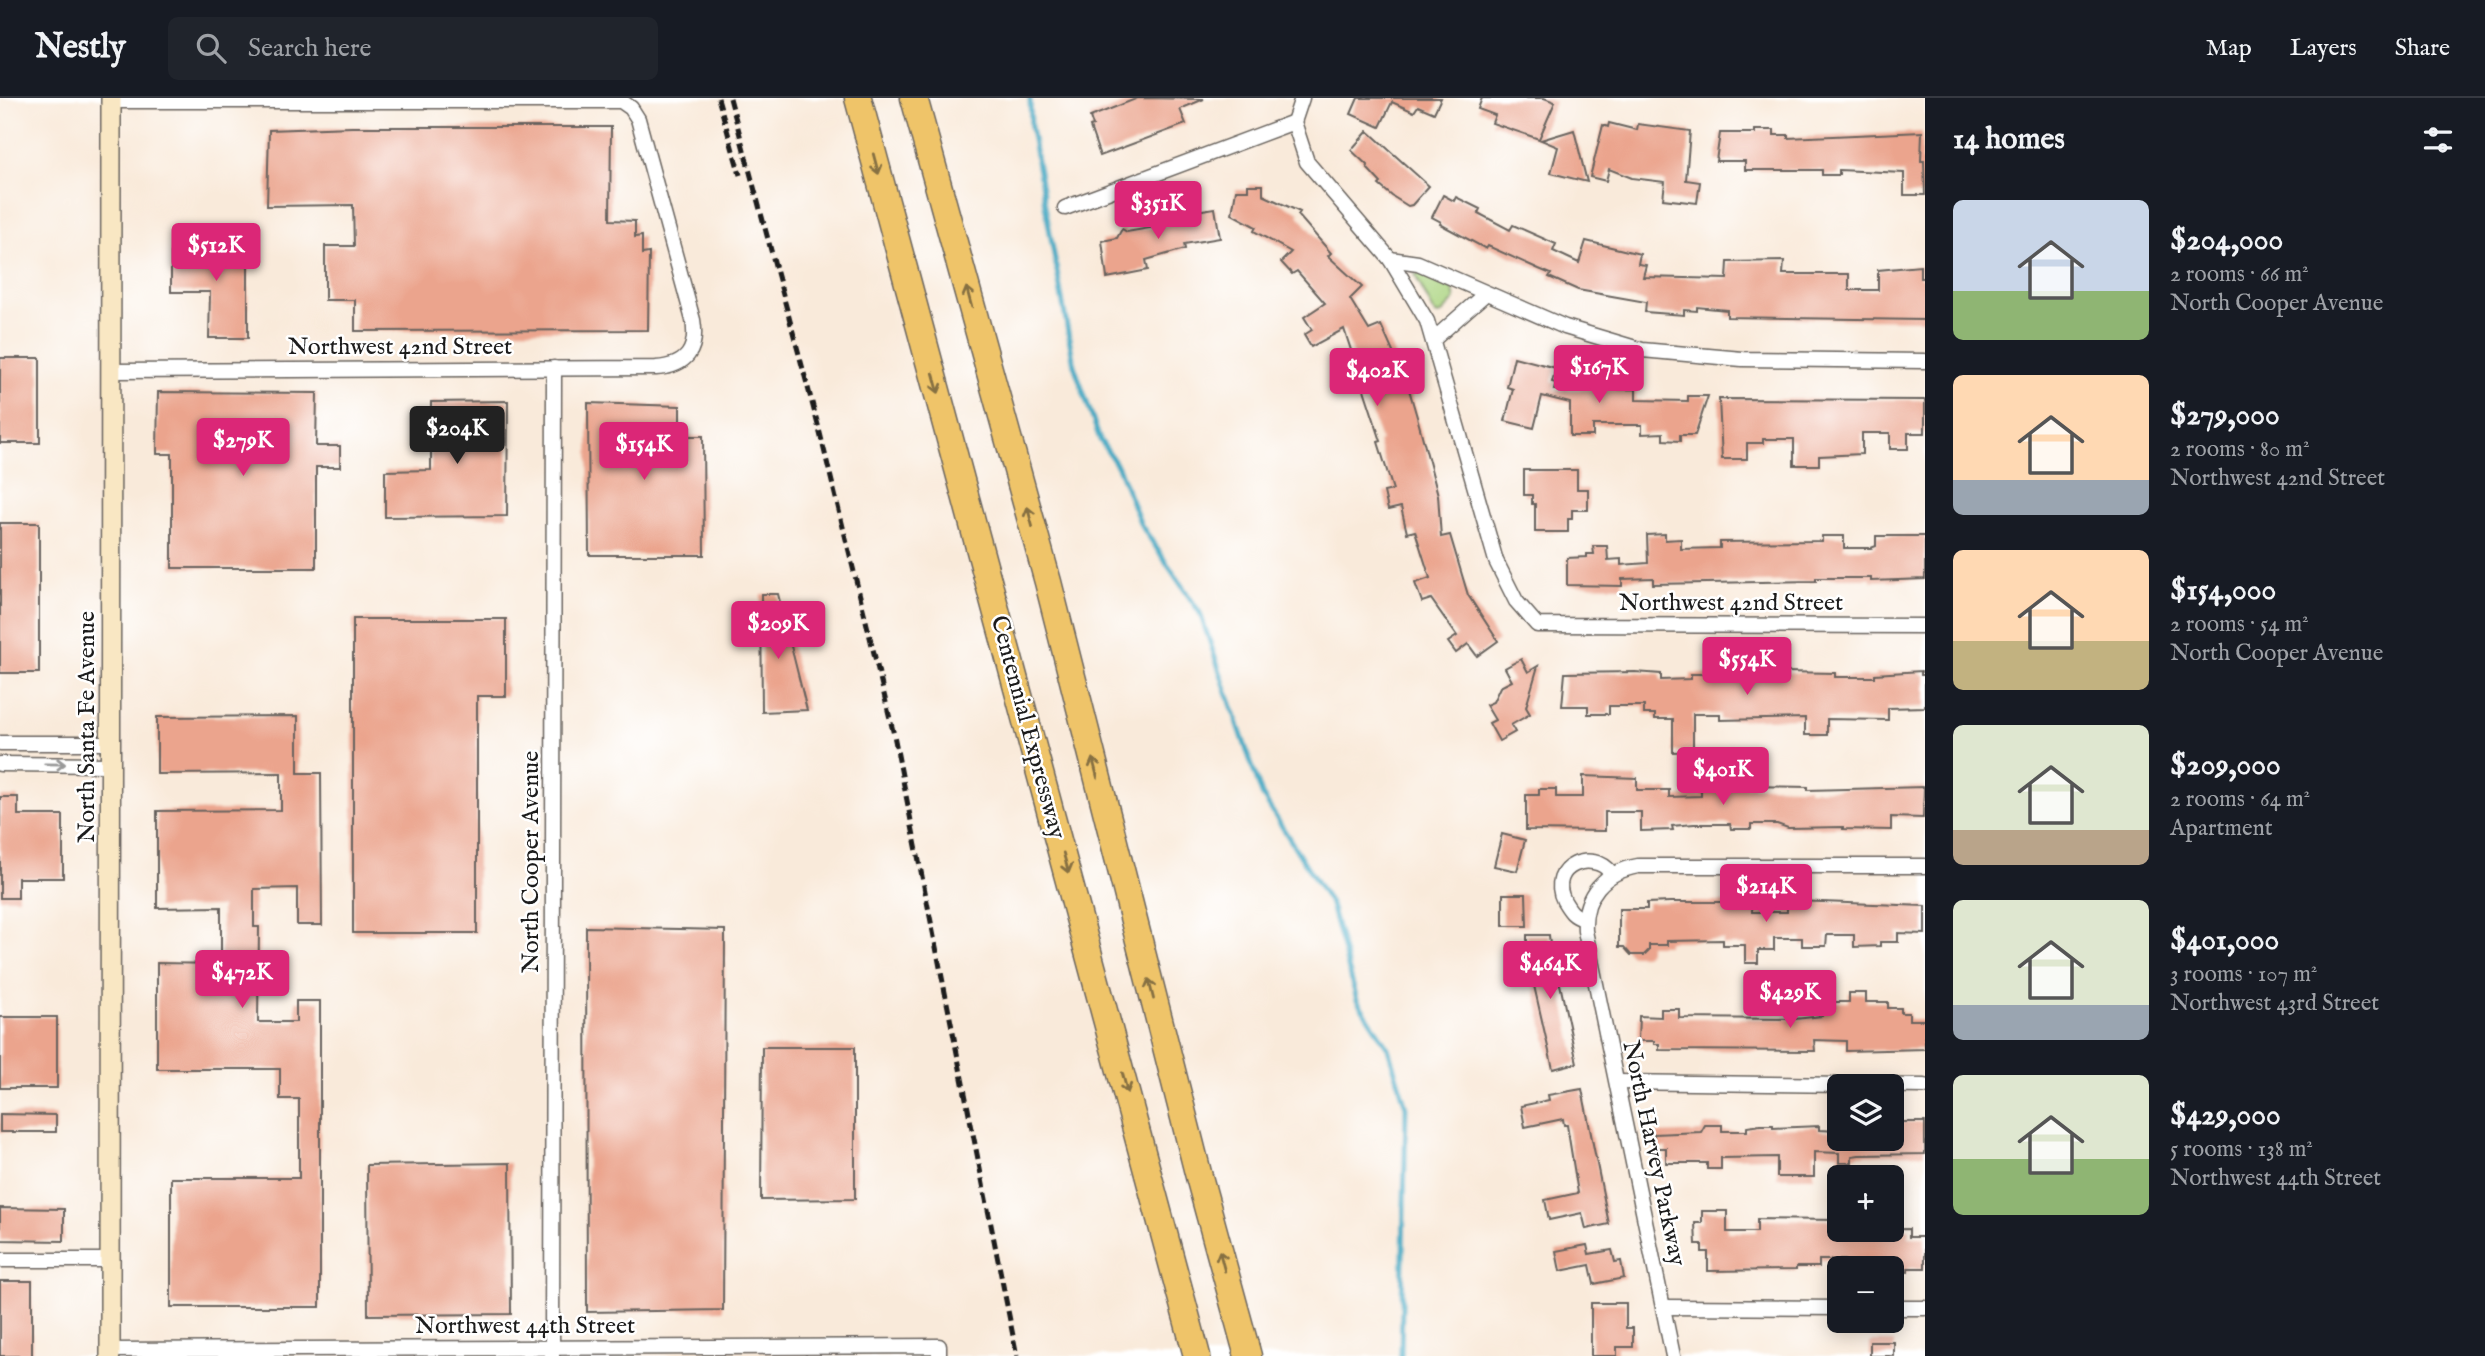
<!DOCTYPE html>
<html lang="en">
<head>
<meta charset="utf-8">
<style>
	body { margin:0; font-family:"IM FELL English",serif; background:#20242c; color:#f1f3f6; height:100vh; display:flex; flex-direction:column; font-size:26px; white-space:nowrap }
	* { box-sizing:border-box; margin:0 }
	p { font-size:23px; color:#9ea1a6 }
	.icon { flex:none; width:38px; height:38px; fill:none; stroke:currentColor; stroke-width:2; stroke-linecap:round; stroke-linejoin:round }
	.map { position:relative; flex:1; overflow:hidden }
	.panel { display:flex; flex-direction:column; background:#171b24; width:560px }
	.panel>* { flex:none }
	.buttons { position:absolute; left:1827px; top:976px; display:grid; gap:14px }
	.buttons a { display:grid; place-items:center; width:77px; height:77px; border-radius:10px; background:#171b24; box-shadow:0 4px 18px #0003; font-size:35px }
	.price { position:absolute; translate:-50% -60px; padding:0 16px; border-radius:7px; background:#db2777; color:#fff; font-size:23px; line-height:46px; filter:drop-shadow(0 2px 4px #0008) }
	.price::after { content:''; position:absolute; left:50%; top:42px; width:21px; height:16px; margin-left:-10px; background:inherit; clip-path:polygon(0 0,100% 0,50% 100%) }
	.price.current { background:#222; color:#fff }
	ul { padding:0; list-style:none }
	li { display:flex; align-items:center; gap:21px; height:175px; padding:0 28px }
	li span { display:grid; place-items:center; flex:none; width:196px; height:140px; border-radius:10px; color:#555 }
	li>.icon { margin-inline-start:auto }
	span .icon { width:84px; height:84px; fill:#fffc; stroke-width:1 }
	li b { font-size:30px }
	h2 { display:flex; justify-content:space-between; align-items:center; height:84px; padding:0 28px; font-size:30px }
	header { display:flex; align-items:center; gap:42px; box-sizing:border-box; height:98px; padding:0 35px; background:#171b24; border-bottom:2px solid #363941 }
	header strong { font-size:33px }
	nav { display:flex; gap:38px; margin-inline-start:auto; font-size:24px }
	.search { width:490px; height:63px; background:#20242c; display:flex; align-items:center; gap:18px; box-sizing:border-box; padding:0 24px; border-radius:10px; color:#9ea1a6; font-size:26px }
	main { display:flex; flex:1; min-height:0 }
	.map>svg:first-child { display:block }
	.green { fill:#abd480; stroke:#64784e; stroke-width:2 }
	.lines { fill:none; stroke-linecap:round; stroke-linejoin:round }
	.stream { stroke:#42a8c2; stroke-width:5 }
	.building { fill:#eba48d }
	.minor-casing { stroke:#69645e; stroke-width:17 }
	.secondary-casing { stroke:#69645e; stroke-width:22 }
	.motorway-casing { stroke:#69645e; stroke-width:29 }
	.minor { stroke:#fff; stroke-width:14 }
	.secondary { stroke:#f9e7c3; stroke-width:19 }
	.motorway { stroke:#efc469; stroke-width:26 }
	.rail { stroke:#1c1c1c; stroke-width:5; stroke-dasharray:10 5; stroke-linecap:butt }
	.oneway { stroke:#867042 }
	.oneway2 { stroke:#999 }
	.labels { text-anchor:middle; stroke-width:5; stroke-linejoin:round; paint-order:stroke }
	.street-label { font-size:24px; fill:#1c1c1c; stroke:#fff }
</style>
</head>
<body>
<header>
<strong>Nestly</strong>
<div class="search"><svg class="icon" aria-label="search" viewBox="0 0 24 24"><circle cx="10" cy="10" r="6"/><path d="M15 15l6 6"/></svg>Search here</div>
<nav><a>Map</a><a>Layers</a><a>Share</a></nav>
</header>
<main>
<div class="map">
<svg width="1925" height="1258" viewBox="0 0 1925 1258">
	<rect width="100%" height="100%" fill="#fff"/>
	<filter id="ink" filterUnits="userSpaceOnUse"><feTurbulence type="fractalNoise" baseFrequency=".0143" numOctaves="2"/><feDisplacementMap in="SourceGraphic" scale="14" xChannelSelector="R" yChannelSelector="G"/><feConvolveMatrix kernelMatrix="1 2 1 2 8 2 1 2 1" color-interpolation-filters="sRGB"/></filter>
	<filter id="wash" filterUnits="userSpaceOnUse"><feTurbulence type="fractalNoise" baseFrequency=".00686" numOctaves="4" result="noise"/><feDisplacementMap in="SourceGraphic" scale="28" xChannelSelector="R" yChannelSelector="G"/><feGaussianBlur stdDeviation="1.57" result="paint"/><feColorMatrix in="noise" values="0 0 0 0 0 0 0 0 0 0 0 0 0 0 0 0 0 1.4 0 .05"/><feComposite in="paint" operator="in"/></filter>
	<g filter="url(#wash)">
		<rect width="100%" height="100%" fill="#f9eada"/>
		<path class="green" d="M1419,174L1453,191L1455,202L1440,217L1435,216L1415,177Z"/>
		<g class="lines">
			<path class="stream" d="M1030,0L1031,30L1074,267L1100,342L1118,369L1141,427L1200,515L1262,697L1331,807L1357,902L1388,950L1406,1009L1401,1258"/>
		</g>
		<g id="blocks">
			<g class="building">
				<path d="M1138,0L1204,1L1180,11L1186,26L1100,58L1090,29L1093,28L1090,19Z"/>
				<path d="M1358,0H1441L1434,15L1418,8L1414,14L1392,4L1380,29L1351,16Z"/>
				<path d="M1482,0H1544L1555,4L1539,41L1492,25L1495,17L1478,11Z"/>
				<path d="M1609,25L1637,32L1638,26L1690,33L1686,82L1700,84L1697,105L1663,101L1665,84L1632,80L1609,71L1606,83L1590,79L1603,27L1608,29Z"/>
				<path d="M352,29H611L610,122L635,123V139L642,138V156L649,155L648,232L355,233V202H325V148H354L353,107L267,108L269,32Z"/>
				<path d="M1574,32L1587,84L1551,75L1558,49L1541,42Z"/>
				<path d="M1755,32H1774V37H1788V40L1922,34L1921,63H1924L1925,97H1904V75L1839,72V77H1822V72H1745V63H1716L1720,35H1755Z"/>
				<path d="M1368,33L1429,88L1412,107L1408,108L1392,98L1379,87L1381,85L1367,70L1368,68L1351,52Z"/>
				<path d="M1248,87H1263V97L1300,114L1298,117L1331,155L1328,158L1362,189L1350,201L1369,232L1381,227L1408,288L1417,319L1438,397L1441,439L1450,437L1468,497L1498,543L1477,558L1468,546L1456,555L1448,544L1457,538L1431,501L1422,504L1415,485L1430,480L1415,433L1407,435L1401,409L1388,412L1384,394L1393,392L1378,344L1381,343L1344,231L1311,249L1304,237L1312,232L1304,219L1325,205L1297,173L1292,176L1281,164L1291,154L1254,133L1256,129L1232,116L1236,92H1248Z"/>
				<path d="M1443,97L1454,103L1456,99L1480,111L1478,115L1510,132L1513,127L1556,146L1553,153L1579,165L1586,143L1640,156L1638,166L1646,167L1643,179L1727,181L1728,164L1784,163L1783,176H1849V192H1878V172L1920,168V180H1925V222L1727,219V212L1697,209V213L1684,212V217L1645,214L1646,204L1578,192L1549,179L1551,176L1539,171L1488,148L1486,151L1440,126L1441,124L1432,119Z"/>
				<path d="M1215,110L1220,140L1184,146L1185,151L1146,162L1148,172L1107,180L1102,143L1117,140L1122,131L1127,134L1167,127L1166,118Z"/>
				<path d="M171,146H248V240H209L210,194H171Z"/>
				<path d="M1514,259L1556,270L1552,284L1556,285L1554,292L1636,291V302L1688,303V298H1708L1695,337H1680V343L1663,342V335L1642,336V327H1593V338H1570V305L1542,298L1534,330L1505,323L1513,291L1507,289Z"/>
				<rect x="0" y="260" width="40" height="85"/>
				<path d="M158,294L317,295L316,348H340V369H316V470H172V356H157Z"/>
				<path d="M1719,301L1925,302V335H1908V351H1890V335H1862V356L1819,358V367H1794V341H1763V345H1747V361H1722Z"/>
				<path d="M508,303L507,418L385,419V373L431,372V304Z"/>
				<path d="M588,305L680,308V338H703L704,457H589Z"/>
				<path d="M1524,372H1577V391H1588V412H1572V421H1568V434H1535V406H1532V397H1524Z"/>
				<rect x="0" y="425" width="39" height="150"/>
				<path d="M1665,436V442L1681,441V451L1720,450V444L1822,443V438H1844V450H1871L1876,448V438H1925V481L1871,483V480H1816V483L1653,486V480L1622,481V488L1567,487V460L1587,459V456H1594L1593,448H1607L1608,462L1621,461V467L1648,465L1647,437Z"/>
				<path d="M761,496H778L807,612L762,614Z"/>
				<path d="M353,521H506V598H477V835H353Z"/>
				<path d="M1521,561L1528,574L1538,568L1526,609L1530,616L1511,627L1515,634L1499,643L1489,625L1495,622L1486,607L1493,604L1500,589L1512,583L1505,570Z"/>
				<path d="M1723,573L1835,575V579H1875V576L1921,573V577H1925V609L1888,610V622L1827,621V637H1805V620L1720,622V616H1693V653L1673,654V621H1655V616H1644V608H1609V616H1588V608H1562L1565,575L1635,574L1661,576V582L1691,581V576H1723Z"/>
				<path d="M298,618V675H321L322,827H297V790L254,791V829H259L258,924H296V903H320V1209H171V1080H299V1001H280V971H157V865L221,866V809L157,810V713L281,712V675L157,676V619Z"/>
				<path d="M1583,678L1637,680V692H1669V699L1701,698V687L1808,689V692L1924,689L1923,720L1891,719V732L1843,731V729L1788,730L1777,726H1751V731H1731L1730,726H1694L1672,728L1673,732L1641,733V714H1605V733L1526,732V697H1539V691H1556V699H1583Z"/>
				<path d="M0,699H18V717H63V780H18V800H0Z"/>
				<path d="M1502,736L1525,742L1517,773L1494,768Z"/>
				<path d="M1503,796H1526L1527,828H1503Z"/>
				<path d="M1796,803L1925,808V836L1898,835V844H1880V848L1854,849V837H1827L1826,848H1802V840H1774V852H1758V865H1745V847H1723V842L1667,843V847H1649V852L1644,857H1631L1624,849H1619V811H1647V805L1670,804H1752V814H1787V804Z"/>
				<path d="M586,829L725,832L723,1212L587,1214Z"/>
				<path d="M1527,837H1549L1551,856H1557L1556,886H1560L1577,965L1553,971L1530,870H1527Z"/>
				<path d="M1849,895H1866V904H1888V910H1901V915H1909V922H1925V951L1846,953V943L1814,942L1815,953L1659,952V946H1654V943H1638L1639,918L1661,919V911H1679V920L1795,921L1822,918L1823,904H1849Z"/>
				<rect x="0" y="919" width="57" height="71"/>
				<path d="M762,949H855V1101L761,1102Z"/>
				<path d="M1582,991L1609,1126L1586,1131L1582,1115L1549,1122L1545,1102L1578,1095L1567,1027H1564L1563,1021L1525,1029L1521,1008L1549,1002L1548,997Z"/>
				<path d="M0,1016L56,1017V1034H0Z"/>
				<path d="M1892,1024H1925V1056L1859,1057L1852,1058V1065H1839V1055L1814,1054V1079H1777V1059L1721,1060V1071H1707V1065H1666V1050H1653L1654,1036L1701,1034L1705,1027H1722V1033H1747V1029L1760,1027H1773V1030L1819,1028V1032L1839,1033V1041H1892Z"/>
				<path d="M510,1065L511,1216L368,1217L367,1067Z"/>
				<path d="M0,1110L64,1111V1143L0,1142Z"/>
				<path d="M1702,1113H1727V1134H1757V1121L1839,1122V1132L1909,1131V1139H1925V1170H1908V1174L1845,1171V1162H1819V1169H1796V1172L1708,1173V1154H1702V1146H1696L1695,1125H1702Z"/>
				<path d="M1587,1147L1589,1156L1612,1152L1615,1164L1621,1163L1624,1180L1594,1186L1590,1167L1560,1173L1556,1153Z"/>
				<rect x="0" y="1183" width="32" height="75"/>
				<path d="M1591,1205H1626V1230H1633V1249H1617V1258H1591Z"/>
				<rect x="1870" y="1244" width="24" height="14"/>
			</g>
		</g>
	</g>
	<g filter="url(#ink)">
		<use href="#blocks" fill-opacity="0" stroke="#69645e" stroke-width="2"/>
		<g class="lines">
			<g class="minor-casing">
				<g id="minor">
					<path d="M1302,0L1294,24L1307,64L1390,161L1427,223L1496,463L1516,503L1537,527L1925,528"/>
					<path d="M111,3H621L631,10L638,21L693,222C698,252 687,268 656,270L111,273"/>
					<path d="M1065,110L1294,24"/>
					<path d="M1390,161L1418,165L1565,229L1642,252L1742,261L1925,263"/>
					<path d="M1434,241L1485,196"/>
					<path d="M0,645H110"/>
					<path d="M0,666L110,667"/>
					<path d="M1584,821C1573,818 1570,813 1564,803C1546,767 1594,751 1611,775"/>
					<path d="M1617,984L1925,988"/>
					<path d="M0,1162H110"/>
					<path d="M1664,1209L1839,1210"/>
					<path d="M1892,1210H1925"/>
					<path d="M110,1252L939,1248V1258"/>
					<path d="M552,1258L554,270"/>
					<path d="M1673,1258L1585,833C1583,797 1604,774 1638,768H1925"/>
				</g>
			</g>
			<g class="secondary-casing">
				<path id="secondary" d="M110,1258L111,0"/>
			</g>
			<g class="motorway-casing">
				<g id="motorway">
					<path d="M858,0L1197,1258"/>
					<path d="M914,0L1048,484L1198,1075L1248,1258"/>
				</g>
			</g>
			<use href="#minor" class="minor"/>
			<use href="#secondary" class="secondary"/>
			<use href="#motorway" class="motorway"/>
			<g class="rail">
				<path d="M718,0L740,77"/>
				<path d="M730,0L818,327L894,637L1017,1258"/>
			</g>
		</g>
		<defs><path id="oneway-shaft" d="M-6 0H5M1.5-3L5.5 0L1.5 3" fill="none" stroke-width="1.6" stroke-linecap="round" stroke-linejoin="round" transform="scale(1.75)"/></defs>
		<g class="oneway">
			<use href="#oneway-shaft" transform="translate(876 66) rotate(75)"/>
			<use href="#oneway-shaft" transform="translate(969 199) rotate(-105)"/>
			<use href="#oneway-shaft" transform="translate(936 285) rotate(75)"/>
			<use href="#oneway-shaft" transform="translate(1030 419) rotate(-105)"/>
			<use href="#oneway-shaft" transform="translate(1095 670) rotate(-104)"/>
			<use href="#oneway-shaft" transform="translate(1066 765) rotate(75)"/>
			<use href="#oneway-shaft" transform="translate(1151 891) rotate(-104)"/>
			<use href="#oneway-shaft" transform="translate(1125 985) rotate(75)"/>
			<use href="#oneway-shaft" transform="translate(1222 1163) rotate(-105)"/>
		</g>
		<use class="oneway2" href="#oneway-shaft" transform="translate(55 666) rotate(1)"/>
	</g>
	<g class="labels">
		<g class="street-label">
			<text x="400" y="256">Northwest 42nd Street</text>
			<text x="1731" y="512">Northwest 42nd Street</text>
			<text transform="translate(86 629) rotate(-90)" y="8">North Santa Fe Avenue</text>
			<text transform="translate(1029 629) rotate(75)" y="8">Centennial Expressway</text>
			<text transform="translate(530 764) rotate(-90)" y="8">North Cooper Avenue</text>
			<text transform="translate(1655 1055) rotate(78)" y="8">North Harvey Parkway</text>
			<text x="525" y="1235">Northwest 44th Street</text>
		</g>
	</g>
</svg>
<div class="buttons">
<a><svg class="icon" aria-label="layers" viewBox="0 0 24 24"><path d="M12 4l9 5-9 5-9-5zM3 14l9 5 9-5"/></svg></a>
<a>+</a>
<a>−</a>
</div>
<b class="price" style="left:1158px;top:143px">$351K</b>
<b class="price" style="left:216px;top:185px">$512K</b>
<b class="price" style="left:1599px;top:307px">$167K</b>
<b class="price" style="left:1377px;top:310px">$402K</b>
<b class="price current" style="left:457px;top:368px">$204K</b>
<b class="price" style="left:243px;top:380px">$279K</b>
<b class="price" style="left:644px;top:384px">$154K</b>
<b class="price" style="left:778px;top:563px">$209K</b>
<b class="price" style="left:1747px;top:599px">$554K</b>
<b class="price" style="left:1723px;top:709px">$401K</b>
<b class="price" style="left:1766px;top:826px">$214K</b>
<b class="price" style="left:1550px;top:903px">$464K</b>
<b class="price" style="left:242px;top:912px">$472K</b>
<b class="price" style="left:1790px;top:932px">$429K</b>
</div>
<section class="panel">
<h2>14 homes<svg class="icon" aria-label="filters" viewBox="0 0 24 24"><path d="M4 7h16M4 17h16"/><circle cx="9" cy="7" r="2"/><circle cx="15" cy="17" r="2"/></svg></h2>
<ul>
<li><span style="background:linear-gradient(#c9d6e8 65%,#8fb573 0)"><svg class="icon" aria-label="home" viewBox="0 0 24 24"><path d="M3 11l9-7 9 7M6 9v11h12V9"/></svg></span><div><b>$204,000</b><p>2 rooms · 66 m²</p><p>North Cooper Avenue</p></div></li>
<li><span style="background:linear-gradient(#ffd9b3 75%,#9aa5b1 0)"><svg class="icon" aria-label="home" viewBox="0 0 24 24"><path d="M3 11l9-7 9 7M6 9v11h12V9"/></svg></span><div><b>$279,000</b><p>2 rooms · 80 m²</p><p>Northwest 42nd Street</p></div></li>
<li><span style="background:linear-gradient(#ffd9b3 65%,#c2b280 0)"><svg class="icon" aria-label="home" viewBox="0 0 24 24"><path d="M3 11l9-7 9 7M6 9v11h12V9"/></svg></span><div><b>$154,000</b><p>2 rooms · 54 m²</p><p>North Cooper Avenue</p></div></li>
<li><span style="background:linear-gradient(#dfe7d0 75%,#b9a48a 0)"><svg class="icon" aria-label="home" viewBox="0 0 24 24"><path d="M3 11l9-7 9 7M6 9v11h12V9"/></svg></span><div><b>$209,000</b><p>2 rooms · 64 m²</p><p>Apartment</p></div></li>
<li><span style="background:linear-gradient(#dfe7d0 75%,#9aa5b1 0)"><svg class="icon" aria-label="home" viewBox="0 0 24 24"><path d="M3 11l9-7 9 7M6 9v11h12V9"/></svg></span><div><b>$401,000</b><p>3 rooms · 107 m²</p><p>Northwest 43rd Street</p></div></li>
<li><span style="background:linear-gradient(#dfe7d0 60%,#8fb573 0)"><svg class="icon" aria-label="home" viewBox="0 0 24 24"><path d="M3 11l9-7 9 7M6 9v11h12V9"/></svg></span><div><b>$429,000</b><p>5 rooms · 138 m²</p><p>Northwest 44th Street</p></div></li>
</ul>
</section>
</main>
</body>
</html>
